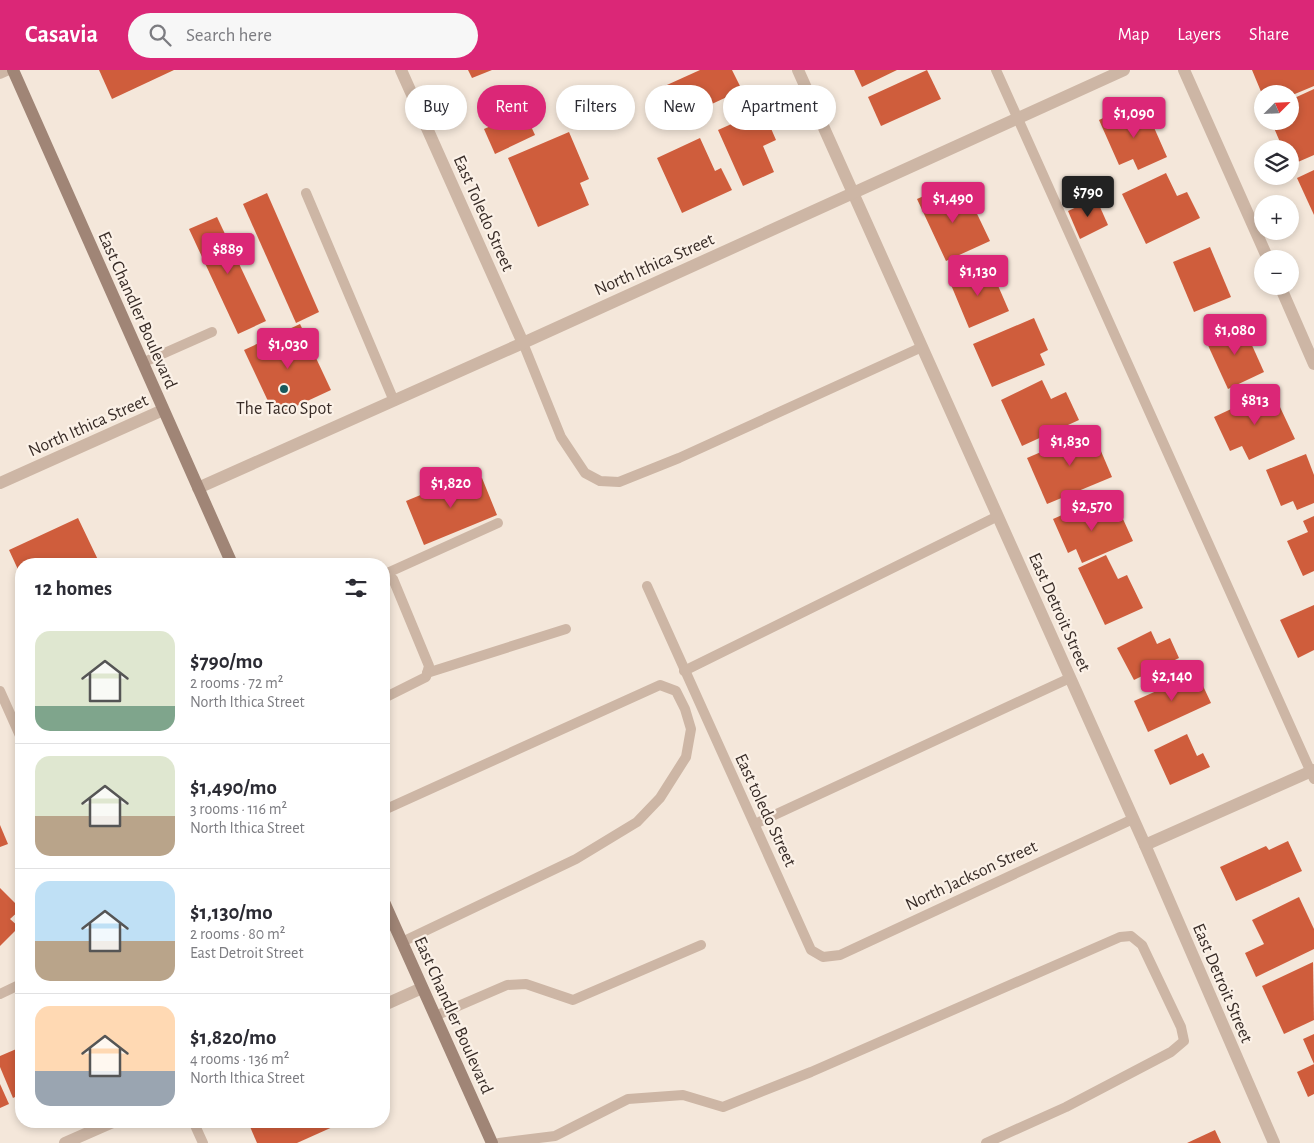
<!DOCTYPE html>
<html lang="en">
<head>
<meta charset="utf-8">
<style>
	body { margin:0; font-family:"Alegreya Sans",sans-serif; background:#f7f7f7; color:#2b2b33; height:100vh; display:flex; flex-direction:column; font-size:19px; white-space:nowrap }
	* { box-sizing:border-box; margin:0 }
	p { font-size:16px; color:#7c7c81 }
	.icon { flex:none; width:28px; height:28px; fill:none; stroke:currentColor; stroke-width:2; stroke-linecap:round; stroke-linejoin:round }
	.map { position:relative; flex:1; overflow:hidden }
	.drawer { position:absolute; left:15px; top:488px; width:375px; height:570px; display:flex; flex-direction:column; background:#fff; border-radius:20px; box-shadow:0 2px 8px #0003 }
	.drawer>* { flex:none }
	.top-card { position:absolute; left:405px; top:15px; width:475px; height:45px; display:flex; gap:10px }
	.needle { width:32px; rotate:66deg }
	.buttons { position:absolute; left:1254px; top:15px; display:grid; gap:10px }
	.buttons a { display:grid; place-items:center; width:45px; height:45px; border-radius:50%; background:#fff; box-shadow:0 2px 8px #0003; font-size:25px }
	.price { position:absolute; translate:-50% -42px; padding:0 11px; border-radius:5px; background:#db2777; color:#fff; font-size:16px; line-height:32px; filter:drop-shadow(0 1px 2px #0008) }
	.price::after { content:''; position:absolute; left:50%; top:30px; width:15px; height:11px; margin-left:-8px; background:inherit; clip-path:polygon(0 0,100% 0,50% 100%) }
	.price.active { background:#222; color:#fff }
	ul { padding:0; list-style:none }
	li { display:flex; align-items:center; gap:15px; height:125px; padding:0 20px }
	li+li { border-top:1px solid #e1e1e2 }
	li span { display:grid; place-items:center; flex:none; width:140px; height:100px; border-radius:15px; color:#555 }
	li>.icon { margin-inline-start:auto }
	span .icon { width:60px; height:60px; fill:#fffc; stroke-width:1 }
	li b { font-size:21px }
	h2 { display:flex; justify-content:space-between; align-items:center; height:60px; padding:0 20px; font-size:21px }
	.pill { padding:0 18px; border-radius:22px; background:#fff; box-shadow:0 2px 8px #0003; font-size:18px; line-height:45px }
	.pill.active { background:#db2777; color:#fff }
	header { display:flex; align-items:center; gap:30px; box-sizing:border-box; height:70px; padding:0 25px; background:#db2777; color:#fff }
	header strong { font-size:24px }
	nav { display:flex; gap:28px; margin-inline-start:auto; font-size:18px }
	.search { width:350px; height:45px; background:#f7f7f7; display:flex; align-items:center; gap:12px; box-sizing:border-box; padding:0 18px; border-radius:28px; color:#7c7c81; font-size:19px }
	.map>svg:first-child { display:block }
	.building { fill:#cf5d3c }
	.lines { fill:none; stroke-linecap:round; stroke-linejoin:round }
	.service { stroke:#cdb6a5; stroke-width:10 }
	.minor { stroke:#cdb6a5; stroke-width:12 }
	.secondary { stroke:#a08576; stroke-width:12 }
	.poi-dot { fill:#19595c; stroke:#fbf1e7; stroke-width:2 }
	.labels { text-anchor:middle; stroke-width:4.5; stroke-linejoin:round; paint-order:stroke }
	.street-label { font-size:18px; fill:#382c27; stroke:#fbf1e7 }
	.poi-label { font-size:18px; fill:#382c27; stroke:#fbf1e7 }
</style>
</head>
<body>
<header>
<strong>Casavia</strong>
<div class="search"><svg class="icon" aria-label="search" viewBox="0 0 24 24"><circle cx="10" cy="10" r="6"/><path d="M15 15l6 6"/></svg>Search here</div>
<nav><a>Map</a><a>Layers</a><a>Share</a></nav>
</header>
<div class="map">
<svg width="1314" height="1073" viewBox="0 0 1314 1073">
	<rect width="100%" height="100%" fill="#f4e7da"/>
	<g class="building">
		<path d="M99,0H174L112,29Z"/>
		<path d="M468,0H492L472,8Z"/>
		<path d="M700,0H732L742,20L673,52L658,19Z"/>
		<path d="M854,0H897L862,17Z"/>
		<path d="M927,0L941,29L881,56L868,27Z"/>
		<path d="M1252,0H1314V16L1290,26V24H1262Z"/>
		<path d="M1314,19V85L1291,95L1290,79H1283L1271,51H1290V30Z"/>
		<path d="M1145,37L1167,87L1138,100L1133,89L1119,95L1099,50L1116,42L1119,49Z"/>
		<path d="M763,40L776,70L763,76L774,102L743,116L718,60Z"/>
		<path d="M524,41L535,65L495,84L484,59Z"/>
		<path d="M569,62L589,109L580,113L589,135L538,157L508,88Z"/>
		<path d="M700,68L715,101L721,98L732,120L682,143L657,88Z"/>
		<path d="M1314,100V145L1297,108Z"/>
		<path d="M1166,103L1177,126L1187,122L1200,148L1146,174L1122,124Z"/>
		<path d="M944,117L952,135L969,127L990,171L946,191L917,129Z"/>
		<path d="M267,123L319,242L296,253L243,134Z"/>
		<path d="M1096,128L1108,155L1080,169L1068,141Z"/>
		<path d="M217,147L266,251L238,264L189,159Z"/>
		<path d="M1210,177L1231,227L1194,242L1173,192Z"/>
		<path d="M983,196L990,213L996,211L1009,241L969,258L949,210Z"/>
		<path d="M1034,248L1048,280L1040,284L1045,295L992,317L973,274Z"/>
		<path d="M1242,253L1264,302L1228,319L1206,271Z"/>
		<path d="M300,254L331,320L275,346L244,280Z"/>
		<path d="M1042,310L1051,329L1066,322L1079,350L1022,376L1001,330Z"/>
		<path d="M1272,320L1295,369L1249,390L1242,376L1230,381L1214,347Z"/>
		<path d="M1092,360L1112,407L1047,434L1027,388Z"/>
		<path d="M1306,384L1314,405V433L1297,440L1293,431L1281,436L1266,400Z"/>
		<path d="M464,407L466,415L482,408L497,445L424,475L406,431Z"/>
		<path d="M1087,434L1094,448L1118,438L1133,471L1082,493L1076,479L1068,483L1053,449Z"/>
		<path d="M1314,446V501L1303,506L1287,471L1308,462L1303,451Z"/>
		<path d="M78,448L100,494H21V506L9,480Z"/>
		<path d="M1106,485L1118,509L1127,505L1143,538L1105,555L1078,498Z"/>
		<path d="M1314,535V580L1298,588L1280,550Z"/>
		<path d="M1151,561L1157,574L1170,568L1179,588L1134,610L1117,578Z"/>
		<path d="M1197,603L1211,633L1148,662L1134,631Z"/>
		<path d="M1187,664L1197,686L1203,683L1210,697L1170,715L1154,680Z"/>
		<path d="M0,755L8,774L0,777Z"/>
		<path d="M1288,771L1302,801L1236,831L1220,797L1266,776L1269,780Z"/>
		<path d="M0,818L21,839L10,849L19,857L0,876Z"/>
		<path d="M1299,827L1314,859V879L1256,907L1245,883L1264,874L1252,850Z"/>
		<path d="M1313,892L1314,950L1284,964L1262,916Z"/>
		<path d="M1314,964V1024L1308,1027L1297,1002L1314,994L1303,969Z"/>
		<path d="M21,977V1024L13,1028L0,997V986Z"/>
		<path d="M0,1014L9,1034L0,1038Z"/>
		<path d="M250,1051H346L297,1073H257L248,1052Z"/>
		<path d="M1215,1060L1221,1073H1187Z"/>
	</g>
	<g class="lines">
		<g class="service">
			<path d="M996,0L1314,709"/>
			<path d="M0,4L9,0"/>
			<path d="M306,123L394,331"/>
			<path d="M523,273L561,367L585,403L600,411L619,412L679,388L922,277"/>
			<path d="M142,293L212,262"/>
			<path d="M384,504L393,509L429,596L426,607L384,628"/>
			<path d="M385,504L498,453"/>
			<path d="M647,516L811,880L823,887L840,885L1133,749"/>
			<path d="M684,601L998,446"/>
			<path d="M427,603L566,559"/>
			<path d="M0,621L21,668"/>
			<path d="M384,740L660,615L676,621L685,639L691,659L686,687L660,728L637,752L576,789L402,872"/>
			<path d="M755,754L1070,608"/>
			<path d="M0,924L21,914"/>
			<path d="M435,946L507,915L526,914L573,930L701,875"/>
			<path d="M193,1051L203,1073"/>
			<path d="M499,1073L555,1066L628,1029L683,1025L723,1037L811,1002L1120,867L1131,866L1142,875L1181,957L1184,971L1171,982L1066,1037L986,1073"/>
		</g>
		<g class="minor">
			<path d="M401,0L523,273"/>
			<path d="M798,0L1145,775L1274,1073"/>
			<path d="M1184,0L1268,189"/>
			<path d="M1280,216L1314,294"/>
			<path d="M0,413L163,340"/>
			<path d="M198,418L523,273L1124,0"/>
			<path d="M1145,775L1314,700"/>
			<path d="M384,935L422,918"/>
			<path d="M65,1073L115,1051"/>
		</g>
		<g class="secondary">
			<path d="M13,0L232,494"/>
			<path d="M384,832L492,1073"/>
		</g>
	</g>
	<circle class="poi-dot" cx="284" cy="319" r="5"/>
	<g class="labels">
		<g class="street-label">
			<text transform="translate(484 143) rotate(66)" y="6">East Toledo Street</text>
			<text transform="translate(654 194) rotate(-24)" y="6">North Ithica Street</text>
			<text transform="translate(138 240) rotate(66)" y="6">East Chandler Boulevard</text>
			<text transform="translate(88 355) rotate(-24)" y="6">North Ithica Street</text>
			<text transform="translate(1060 542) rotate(66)" y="6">East Detroit Street</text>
			<text transform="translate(766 740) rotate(65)" y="6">East toledo Street</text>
			<text transform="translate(971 805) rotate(-25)" y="6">North Jackson Street</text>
			<text transform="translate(1223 913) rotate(67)" y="6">East Detroit Street</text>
			<text transform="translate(454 945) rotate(66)" y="6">East Chandler Boulevard</text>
		</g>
		<g class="poi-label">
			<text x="284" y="344">The Taco Spot</text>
		</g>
	</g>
</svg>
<div class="buttons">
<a><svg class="needle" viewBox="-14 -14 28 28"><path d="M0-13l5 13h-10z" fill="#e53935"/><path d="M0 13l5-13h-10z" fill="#7c7c81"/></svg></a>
<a><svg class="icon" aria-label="layers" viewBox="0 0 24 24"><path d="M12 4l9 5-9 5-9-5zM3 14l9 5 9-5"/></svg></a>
<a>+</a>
<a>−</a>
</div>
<b class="price" style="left:1134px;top:69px">$1,090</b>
<b class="price active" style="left:1088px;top:148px">$790</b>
<b class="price" style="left:953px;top:154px">$1,490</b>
<b class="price" style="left:228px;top:205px">$889</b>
<b class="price" style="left:978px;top:227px">$1,130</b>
<b class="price" style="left:1235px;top:286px">$1,080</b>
<b class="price" style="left:288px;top:300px">$1,030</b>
<b class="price" style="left:1255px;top:356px">$813</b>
<b class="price" style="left:1070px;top:397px">$1,830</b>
<b class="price" style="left:451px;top:439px">$1,820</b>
<b class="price" style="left:1092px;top:462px">$2,570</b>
<b class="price" style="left:1172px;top:632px">$2,140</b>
<div class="top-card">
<a class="pill">Buy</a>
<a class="pill active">Rent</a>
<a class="pill">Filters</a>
<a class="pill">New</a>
<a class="pill">Apartment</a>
</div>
<section class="drawer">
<h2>12 homes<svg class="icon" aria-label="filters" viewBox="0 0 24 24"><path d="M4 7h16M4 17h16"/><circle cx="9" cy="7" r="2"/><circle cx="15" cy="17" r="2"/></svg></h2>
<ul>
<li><span style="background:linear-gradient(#dfe7d0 75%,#7fa58c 0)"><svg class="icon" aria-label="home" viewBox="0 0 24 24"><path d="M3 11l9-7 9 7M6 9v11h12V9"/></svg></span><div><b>$790/mo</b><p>2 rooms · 72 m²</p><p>North Ithica Street</p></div></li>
<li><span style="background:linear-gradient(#dfe7d0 60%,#b9a48a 0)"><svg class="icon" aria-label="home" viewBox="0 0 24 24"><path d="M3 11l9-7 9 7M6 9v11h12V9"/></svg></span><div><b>$1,490/mo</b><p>3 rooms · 116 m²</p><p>North Ithica Street</p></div></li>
<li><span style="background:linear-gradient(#bfe0f5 60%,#b9a48a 0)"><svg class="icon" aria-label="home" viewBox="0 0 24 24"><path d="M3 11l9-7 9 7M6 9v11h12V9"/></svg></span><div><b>$1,130/mo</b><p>2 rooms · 80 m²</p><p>East Detroit Street</p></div></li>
<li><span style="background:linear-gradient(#ffd9b3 65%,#9aa5b1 0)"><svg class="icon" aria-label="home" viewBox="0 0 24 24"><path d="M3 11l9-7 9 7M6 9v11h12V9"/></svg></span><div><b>$1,820/mo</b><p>4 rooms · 136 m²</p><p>North Ithica Street</p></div></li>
</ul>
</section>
</div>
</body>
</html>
